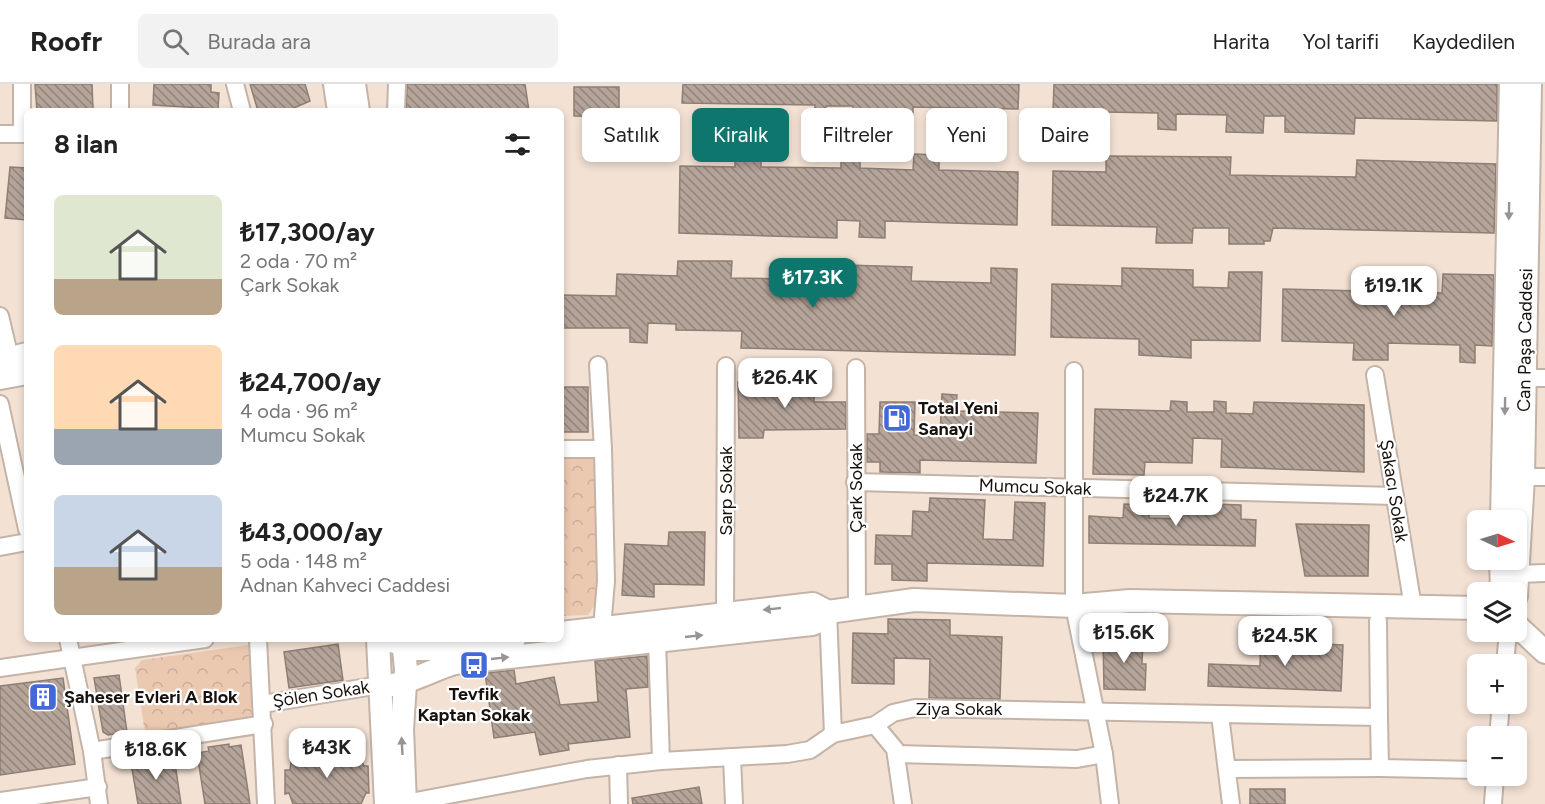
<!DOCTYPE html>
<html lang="tr">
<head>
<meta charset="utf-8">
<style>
	body { margin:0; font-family:Figtree,sans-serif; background:#f2f2f2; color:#222; height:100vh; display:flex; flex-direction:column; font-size:22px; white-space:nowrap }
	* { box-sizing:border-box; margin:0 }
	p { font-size:20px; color:#767676 }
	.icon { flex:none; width:33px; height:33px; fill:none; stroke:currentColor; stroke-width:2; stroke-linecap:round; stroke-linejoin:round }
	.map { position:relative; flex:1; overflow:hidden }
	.drawer { position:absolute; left:24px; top:24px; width:540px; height:534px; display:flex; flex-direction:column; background:#fff; border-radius:9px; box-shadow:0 3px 9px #0003 }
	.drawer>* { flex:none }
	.guide { position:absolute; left:582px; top:24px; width:570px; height:54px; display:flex; gap:12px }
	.needle { width:39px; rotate:94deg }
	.controls { position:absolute; left:1467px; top:426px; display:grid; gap:12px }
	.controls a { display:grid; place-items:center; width:60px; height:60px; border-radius:9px; background:#fff; box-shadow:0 3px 9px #0003; font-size:30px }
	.price { position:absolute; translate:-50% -51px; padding:0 14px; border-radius:12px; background:#fff; color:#222; font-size:20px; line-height:39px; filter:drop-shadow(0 2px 3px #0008) }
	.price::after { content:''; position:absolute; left:50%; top:36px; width:18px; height:14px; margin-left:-9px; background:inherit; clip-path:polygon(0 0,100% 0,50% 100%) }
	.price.current { background:#0f766e; color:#fff }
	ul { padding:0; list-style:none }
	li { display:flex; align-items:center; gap:18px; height:150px; padding:0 30px }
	li span { display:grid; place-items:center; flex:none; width:168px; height:120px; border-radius:9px; color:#555 }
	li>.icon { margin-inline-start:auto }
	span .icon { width:72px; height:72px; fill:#fffc; stroke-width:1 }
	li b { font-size:26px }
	h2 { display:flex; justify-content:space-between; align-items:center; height:72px; padding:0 30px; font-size:26px }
	.pill { padding:0 21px; border-radius:9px; background:#fff; box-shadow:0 3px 9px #0003; font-size:21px; line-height:54px }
	.pill.current { background:#0f766e; color:#fff }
	header { display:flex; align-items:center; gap:36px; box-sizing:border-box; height:84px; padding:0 30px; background:#fff; border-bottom:2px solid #e0e0e0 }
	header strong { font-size:28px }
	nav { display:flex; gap:33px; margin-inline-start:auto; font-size:21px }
	.search { width:420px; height:54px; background:#f2f2f2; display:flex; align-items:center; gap:15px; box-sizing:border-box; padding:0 21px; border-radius:9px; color:#767676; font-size:22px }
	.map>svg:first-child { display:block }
	.park { fill:url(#park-crowns) }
	.building { fill:url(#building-back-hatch); stroke:#8e7e73; stroke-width:1.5 }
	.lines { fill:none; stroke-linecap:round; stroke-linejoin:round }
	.street-casing { stroke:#c4b3a7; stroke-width:20 }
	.secondary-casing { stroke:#c4b3a7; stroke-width:26 }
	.street { stroke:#fff; stroke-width:16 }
	.secondary { stroke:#fff; stroke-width:22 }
	.oneway { fill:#979493 }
	.labels { text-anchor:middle; stroke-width:4.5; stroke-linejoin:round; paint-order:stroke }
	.street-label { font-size:18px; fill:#18120e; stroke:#fff }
	.poi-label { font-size:18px; font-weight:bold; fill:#18120e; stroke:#fff; text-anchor:start }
</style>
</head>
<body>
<header>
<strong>Roofr</strong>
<div class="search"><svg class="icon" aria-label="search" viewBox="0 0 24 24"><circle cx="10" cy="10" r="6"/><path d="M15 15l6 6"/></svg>Burada ara</div>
<nav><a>Harita</a><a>Yol tarifi</a><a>Kaydedilen</a></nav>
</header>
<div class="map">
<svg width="1545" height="720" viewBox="0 0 1545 720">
	<defs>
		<pattern id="park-crowns" width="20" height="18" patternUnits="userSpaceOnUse" patternTransform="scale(1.5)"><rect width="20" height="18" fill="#ebc9b1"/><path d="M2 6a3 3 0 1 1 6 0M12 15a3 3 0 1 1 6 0" fill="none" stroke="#c9ac97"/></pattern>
		<pattern id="building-back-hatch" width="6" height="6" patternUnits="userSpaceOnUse" patternTransform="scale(1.5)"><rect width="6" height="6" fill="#b5a499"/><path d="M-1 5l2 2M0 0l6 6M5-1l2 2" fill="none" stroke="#92847b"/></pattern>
	</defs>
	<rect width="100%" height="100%" fill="#f3e1d4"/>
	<g class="park">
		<path d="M600,369L597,518L588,531L561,532V370Z"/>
		<path d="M249,561L253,633L148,653L144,643L135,584L142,576Z"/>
	</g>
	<g class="building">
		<path d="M35,0H92L93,26L37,27Z"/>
		<path d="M154,0H211V8L219,9L218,25L153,21Z"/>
		<path d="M250,0H305L310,17L287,27H258Z"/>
		<path d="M407,0H525L529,27H406Z"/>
		<path d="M683,0H1019L1018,25L913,23V39H886L852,38L853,22H826V38H814L815,21L682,19Z"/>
		<path d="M1054,0H1497V37L1355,34L1354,50L1285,48V32H1264L1263,49L1226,48L1227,31L1176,30V46L1158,45V29L1053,27Z"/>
		<path d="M574,3H619V33L574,32Z"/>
		<path d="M735,67H761V83L841,84V68L860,69V84L913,86L914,70L939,71V86L1018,88L1017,141L885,137V154L859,153L860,137L837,136V154L679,149L680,82L735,83Z"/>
		<path d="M1106,72L1231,73L1230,91L1356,93L1357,76L1496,80L1494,149L1273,144L1270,157H1264V160H1229V144H1193L1192,159H1156L1157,143L1052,141L1053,87L1106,88Z"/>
		<path d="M10,83L27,84V136L5,134Z"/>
		<path d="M678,177H732L731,194L786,195L787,180L846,181L912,183L911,197L991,199V184L1017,185L1015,271L741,264L742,247L676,246V240L648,239L647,259L630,258V244H561V211L616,212L617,190L677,192Z"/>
		<path d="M1122,184L1193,186V203L1228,204L1229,188H1262L1260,257L1191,256V274L1139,271V255L1051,253L1052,200L1122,202Z"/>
		<path d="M1443,190L1494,191L1492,262L1475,261V279L1460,278V261L1388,259V276H1353L1354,259L1282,257L1283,205L1442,209Z"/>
		<path d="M738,298L814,299V318H846V345L764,346L763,354H739Z"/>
		<rect x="561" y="303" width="27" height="45"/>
		<path d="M942,310L957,311L956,327L1038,329L1036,379L920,376V389L880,388V378H867V350H879L880,318H915L914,351L940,352Z"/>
		<path d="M1171,317L1187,318V328H1214V317L1226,318V329L1253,330L1254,318L1364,321V388L1221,383L1222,355L1193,354L1192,379L1145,378L1144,391L1093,390L1095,325L1170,327Z"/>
		<path d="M930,414L985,416L983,455L1013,456L1015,418L1045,419L1043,482L927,479V497L892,496V480H875L876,451L912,452L913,427L929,428Z"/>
		<path d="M1183,419L1241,421V435L1256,436L1255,462L1089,459V432L1123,434L1124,420L1149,421V434L1182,435Z"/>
		<path d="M1296,440L1369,441L1368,492H1305Z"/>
		<path d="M669,448H705L704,501L654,500V513L622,511L625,460L668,462Z"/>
		<path d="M888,535L950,536V551L1002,553L1000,615L929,614L930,575L894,574V600L852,599L853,549L888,550Z"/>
		<path d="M1261,543L1279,544V558L1343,561L1341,607L1208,602L1209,580L1260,582Z"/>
		<path d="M1103,554H1143L1142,580H1146L1145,606L1104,605Z"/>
		<path d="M338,560L343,596L289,604L284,568Z"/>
		<path d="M647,572L648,603L626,605L630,653L568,660L569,666L540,671L535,648L494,654L485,589L514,586L516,600L554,593L560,621L598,618L595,577Z"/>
		<path d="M119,591L127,648L108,651L103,648L94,594Z"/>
		<path d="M63,594L75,680L0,691V602Z"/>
		<path d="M229,660V663L241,661L250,720H205L197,669L209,667L208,663Z"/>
		<path d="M357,668L364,682H368L369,709H366L361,720H293L289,709L285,710V686H290L292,671Z"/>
		<path d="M162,671L163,673L174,672L181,720H138L131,679L143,677L142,674Z"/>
		<path d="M699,703L702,720H633L632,714Z"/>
		<rect x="1250" y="705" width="35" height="15"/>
	</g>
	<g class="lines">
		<g class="street-casing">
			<g id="street">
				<path d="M120,0V27"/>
				<path d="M235,0L242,27"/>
				<path d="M396,27L397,0"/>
				<path d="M0,50H27"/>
				<path d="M22,50V0"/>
				<path d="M0,232L10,274"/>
				<path d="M598,281L603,365"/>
				<path d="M856,284L857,525"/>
				<path d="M1074,287V522L1104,670L1110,720"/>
				<path d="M1375,291L1413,523"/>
				<path d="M1524,294H1545"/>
				<path d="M0,320L27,445"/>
				<path d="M561,365H603L606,497L602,544"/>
				<path d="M1523,393H1545"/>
				<path d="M855,398L1395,412"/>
				<path d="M0,463L27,458"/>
				<path d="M1519,490L1545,489"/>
				<path d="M828,528L833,650"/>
				<path d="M725,531L726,282"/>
				<path d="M1378,537L1379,633"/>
				<path d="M68,555L92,667L99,720"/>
				<path d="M258,555L266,720"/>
				<path d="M657,556L661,677"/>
				<path d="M1505,580L1508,548"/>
				<path d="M0,584L205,555"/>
				<path d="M263,620L380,601"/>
				<path d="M1220,631L1231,720"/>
				<path d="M875,641L895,665L903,720"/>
				<path d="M1498,652L1501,620"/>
				<path d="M92,667L264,640"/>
				<path d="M896,670L1077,675L1104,670"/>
				<path d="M732,673L734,720"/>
				<path d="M618,681L619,720"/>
				<path d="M1228,685L1380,684"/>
				<path d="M0,717L98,703"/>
				<path d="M405,719L587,685L661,677L787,670L810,666L833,650L875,641L893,629L915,624L1379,633L1380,684L1478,686"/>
				<path d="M1493,720L1495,692"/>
			</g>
		</g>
		<g class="secondary-casing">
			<g id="secondary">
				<path d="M335,0L339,27"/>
				<path d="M354,0L358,27"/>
				<path d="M0,277L27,270"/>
				<path d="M0,294L27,289"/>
				<path d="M1502,436L1511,0"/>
				<path d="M1501,476L1502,508"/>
				<path d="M1516,512L1523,393L1530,0"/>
				<path d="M1516,541L1545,568"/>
				<path d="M561,549L813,520L828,528L914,516L1074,522L1130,517L1478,524"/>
				<path d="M378,555L386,720"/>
				<path d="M403,555L406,585L402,645L405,720"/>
				<path d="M392,557L414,565H431L514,555"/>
				<path d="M380,601C399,605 433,585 455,579L812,540L820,537L828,528"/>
			</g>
		</g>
		<use href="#street" class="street"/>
		<use href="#secondary" class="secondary"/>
	</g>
	<defs><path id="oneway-solid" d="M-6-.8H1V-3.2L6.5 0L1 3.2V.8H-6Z" transform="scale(1.5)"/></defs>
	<g class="oneway">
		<use href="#oneway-solid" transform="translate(1509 127) rotate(91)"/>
		<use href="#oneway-solid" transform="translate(1505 322) rotate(91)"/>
		<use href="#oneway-solid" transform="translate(772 525) rotate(174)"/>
		<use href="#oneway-solid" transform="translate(694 552) rotate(-6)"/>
		<use href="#oneway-solid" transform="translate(500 574) rotate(-6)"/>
		<use href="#oneway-solid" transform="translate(402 662) rotate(-93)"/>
	</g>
	<defs>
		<g id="fuel-square" transform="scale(1.5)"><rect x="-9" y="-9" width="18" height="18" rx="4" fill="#4368da" stroke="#fff"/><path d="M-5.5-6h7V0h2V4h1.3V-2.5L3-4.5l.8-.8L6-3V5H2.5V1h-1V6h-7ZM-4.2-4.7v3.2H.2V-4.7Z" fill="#fff"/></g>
		<g id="bus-square" transform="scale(1.5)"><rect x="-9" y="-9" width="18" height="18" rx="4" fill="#4368da" stroke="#fff"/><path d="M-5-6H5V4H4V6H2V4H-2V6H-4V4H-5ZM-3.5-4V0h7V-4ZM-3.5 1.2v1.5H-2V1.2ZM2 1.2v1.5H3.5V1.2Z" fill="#fff"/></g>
		<g id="building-square" transform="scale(1.5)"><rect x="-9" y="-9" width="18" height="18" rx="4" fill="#4368da" stroke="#fff"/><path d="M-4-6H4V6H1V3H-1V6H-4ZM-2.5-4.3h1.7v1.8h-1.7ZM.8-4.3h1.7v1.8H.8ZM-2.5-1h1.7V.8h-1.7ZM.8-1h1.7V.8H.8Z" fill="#fff"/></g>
	</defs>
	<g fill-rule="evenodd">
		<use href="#fuel-square" x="897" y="334"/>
		<use href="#bus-square" x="474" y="581"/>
		<use href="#building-square" x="43" y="613"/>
	</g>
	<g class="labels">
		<g class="street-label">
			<text transform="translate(1525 256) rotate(-89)" y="6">Can Paşa Caddesi</text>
			<text transform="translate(1035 403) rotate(2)" y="6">Mumcu Sokak</text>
			<text transform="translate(856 404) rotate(-90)" y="6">Çark Sokak</text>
			<text transform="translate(726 407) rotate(-90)" y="6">Sarp Sokak</text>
			<text transform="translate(1394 407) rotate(81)" y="6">Şakacı Sokak</text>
			<text transform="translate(321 610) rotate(-9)" y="6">Şölen Sokak</text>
			<text x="959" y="631">Ziya Sokak</text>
		</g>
		<g class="poi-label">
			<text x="918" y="330">Total Yeni<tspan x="918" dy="21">Sanayi</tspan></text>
			<text x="474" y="616" text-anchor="middle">Tevfik<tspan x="474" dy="21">Kaptan Sokak</tspan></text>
			<text x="64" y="619">Şaheser Evleri A Blok</text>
		</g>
	</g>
</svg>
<div class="controls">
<a><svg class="needle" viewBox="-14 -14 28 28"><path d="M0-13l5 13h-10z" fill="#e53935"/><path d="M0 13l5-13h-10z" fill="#767676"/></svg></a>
<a><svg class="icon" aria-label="layers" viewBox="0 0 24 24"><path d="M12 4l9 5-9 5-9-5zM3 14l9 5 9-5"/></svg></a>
<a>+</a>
<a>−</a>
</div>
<b class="price current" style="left:813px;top:225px">₺17.3K</b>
<b class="price" style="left:1394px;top:233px">₺19.1K</b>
<b class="price" style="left:785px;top:325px">₺26.4K</b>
<b class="price" style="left:1176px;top:443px">₺24.7K</b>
<b class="price" style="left:1124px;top:580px">₺15.6K</b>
<b class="price" style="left:1285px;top:583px">₺24.5K</b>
<b class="price" style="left:327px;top:695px">₺43K</b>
<b class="price" style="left:156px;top:697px">₺18.6K</b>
<div class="guide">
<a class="pill">Satılık</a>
<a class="pill current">Kiralık</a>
<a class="pill">Filtreler</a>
<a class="pill">Yeni</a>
<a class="pill">Daire</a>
</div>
<section class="drawer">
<h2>8 ilan<svg class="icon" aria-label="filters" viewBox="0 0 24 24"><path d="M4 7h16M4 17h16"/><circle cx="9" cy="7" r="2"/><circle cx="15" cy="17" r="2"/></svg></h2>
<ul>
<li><span style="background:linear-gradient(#dfe7d0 70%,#b9a48a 0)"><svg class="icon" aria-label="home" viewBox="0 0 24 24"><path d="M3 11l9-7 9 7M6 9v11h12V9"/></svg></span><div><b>₺17,300/ay</b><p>2 oda · 70 m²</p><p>Çark Sokak</p></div></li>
<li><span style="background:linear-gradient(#ffd9b3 70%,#9aa5b1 0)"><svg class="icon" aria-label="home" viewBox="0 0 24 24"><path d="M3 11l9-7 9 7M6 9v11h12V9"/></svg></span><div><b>₺24,700/ay</b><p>4 oda · 96 m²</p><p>Mumcu Sokak</p></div></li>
<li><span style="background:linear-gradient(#c9d6e8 60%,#b9a48a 0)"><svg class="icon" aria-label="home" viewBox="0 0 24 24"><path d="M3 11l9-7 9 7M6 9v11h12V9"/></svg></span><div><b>₺43,000/ay</b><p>5 oda · 148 m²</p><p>Adnan Kahveci Caddesi</p></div></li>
</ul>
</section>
</div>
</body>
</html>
